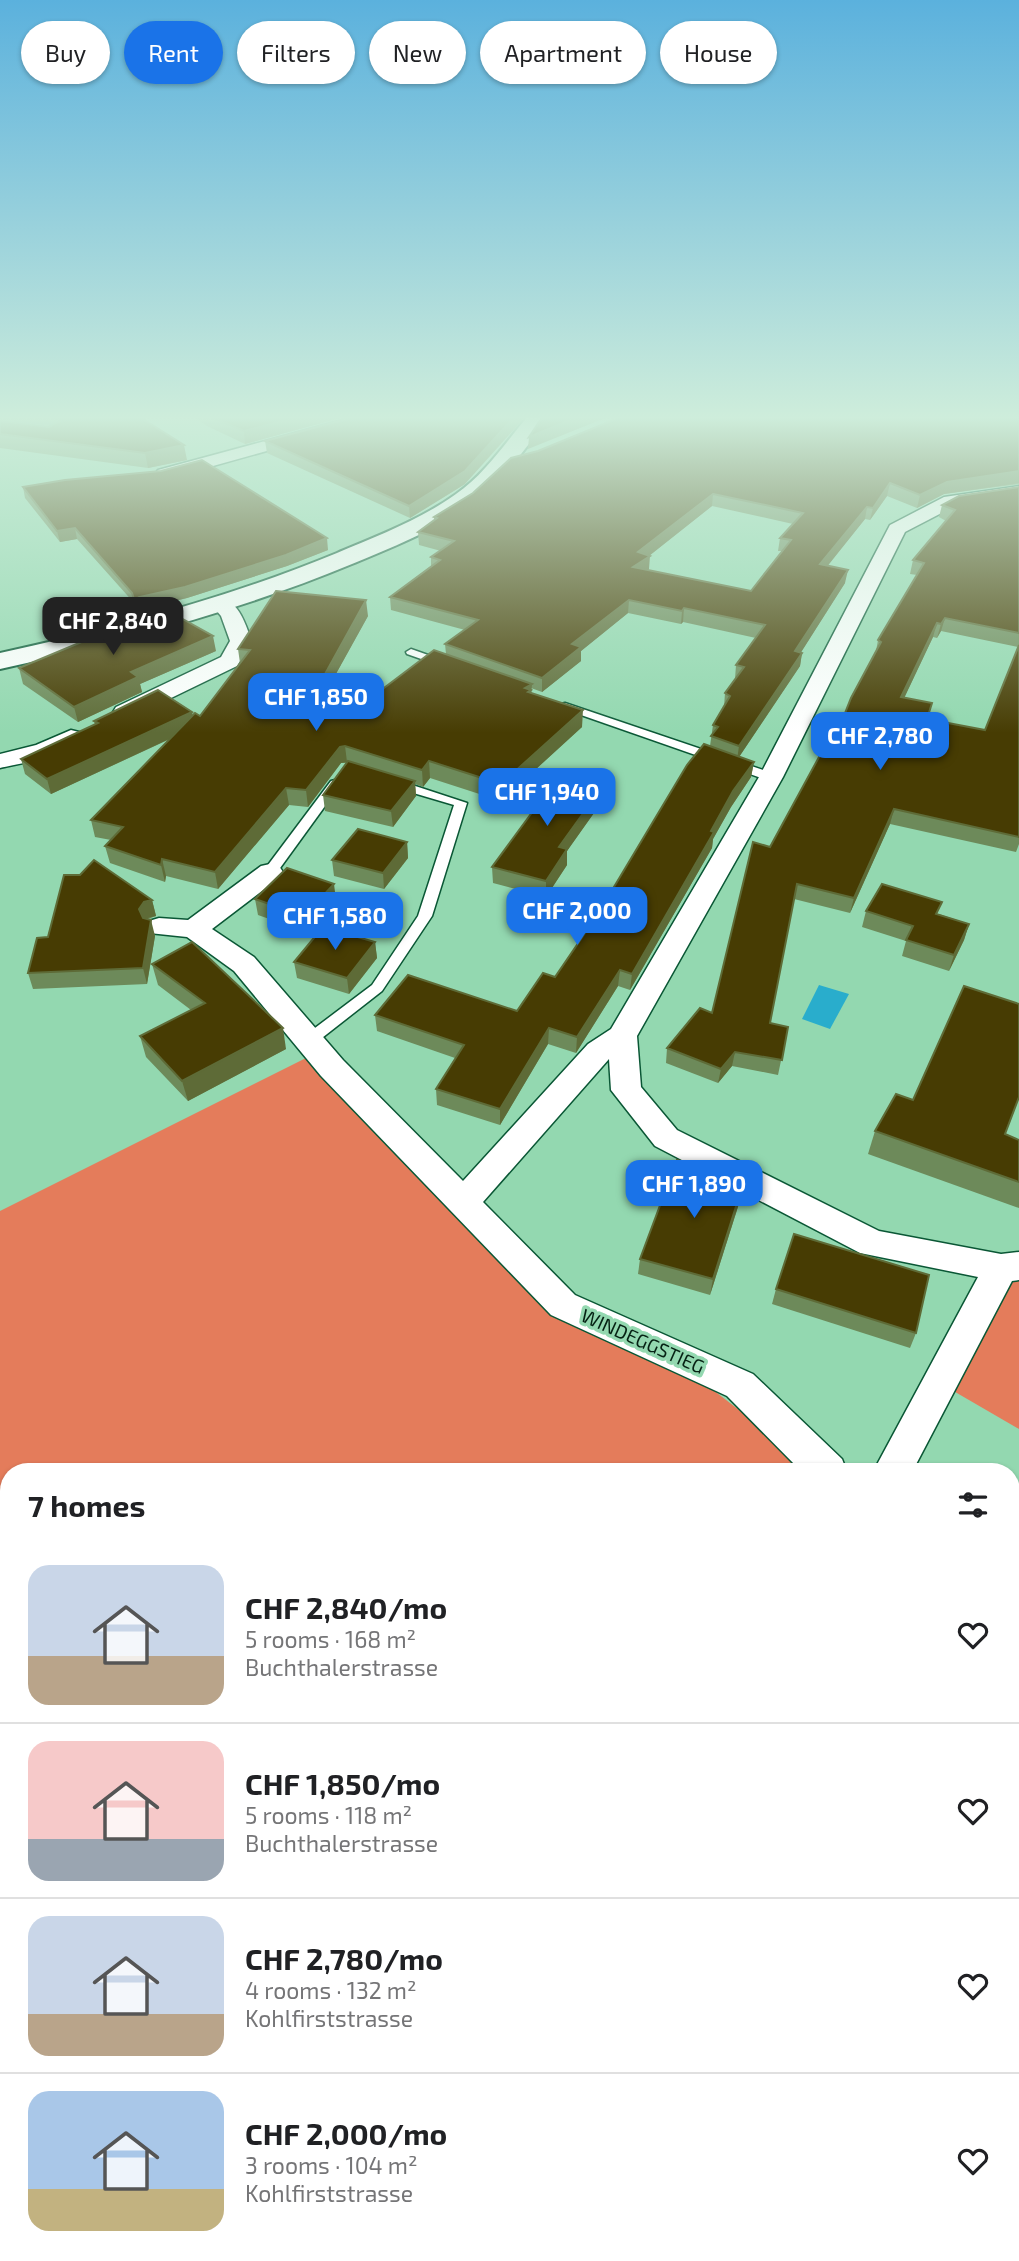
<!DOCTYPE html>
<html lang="en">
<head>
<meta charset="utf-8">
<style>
	body { margin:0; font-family:"Exo 2",sans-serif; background:#f2f2f2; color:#202124; height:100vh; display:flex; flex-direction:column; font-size:26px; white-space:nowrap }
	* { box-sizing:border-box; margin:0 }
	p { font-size:23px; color:#757577 }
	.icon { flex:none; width:38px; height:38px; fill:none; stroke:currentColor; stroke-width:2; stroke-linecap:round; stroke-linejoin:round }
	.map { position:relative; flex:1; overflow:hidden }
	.sheet { position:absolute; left:0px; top:1463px; width:1020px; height:798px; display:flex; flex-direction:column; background:#fff; border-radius:28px 28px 0 0; box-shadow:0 2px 5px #0004 }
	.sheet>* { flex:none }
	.guide { position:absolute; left:21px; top:21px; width:978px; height:63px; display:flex; gap:14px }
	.price { position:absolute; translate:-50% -60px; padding:0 16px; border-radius:14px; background:#1a73e8; color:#fff; font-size:23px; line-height:46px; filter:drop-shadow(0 2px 4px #0008) }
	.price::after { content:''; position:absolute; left:50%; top:42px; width:21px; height:16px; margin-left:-10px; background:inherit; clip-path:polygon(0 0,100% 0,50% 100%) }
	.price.current { background:#222; color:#fff }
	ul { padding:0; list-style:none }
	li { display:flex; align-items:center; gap:21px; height:175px; padding:0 28px }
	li+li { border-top:2px solid #e0e0e0 }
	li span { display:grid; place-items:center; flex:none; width:196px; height:140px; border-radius:21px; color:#555 }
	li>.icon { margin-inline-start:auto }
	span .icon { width:84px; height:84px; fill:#fffc; stroke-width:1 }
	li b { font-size:30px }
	h2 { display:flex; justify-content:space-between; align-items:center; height:84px; padding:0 28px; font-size:30px }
	.chip { padding:0 24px; border-radius:32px; background:#fff; box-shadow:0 2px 5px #0004; font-size:24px; line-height:63px }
	.chip.current { background:#1a73e8; color:#fff }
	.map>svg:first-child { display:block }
	.green { fill:#e47c5b }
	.water { fill:#29adcc }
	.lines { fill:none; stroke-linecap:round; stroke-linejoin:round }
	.lane-casing { stroke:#0a5735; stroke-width:3 }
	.street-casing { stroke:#0a5735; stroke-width:3 }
	.secondary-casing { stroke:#0a5735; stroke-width:4 }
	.lane { fill:#fff; fill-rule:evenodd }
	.street { fill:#fff; fill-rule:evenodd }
	.secondary { fill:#fff; fill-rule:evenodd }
	.wall { fill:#6d8a5a; fill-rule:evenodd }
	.shaded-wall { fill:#5e6b37 }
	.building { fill:#473c03; stroke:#5e6b37; stroke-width:2; fill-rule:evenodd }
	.labels { text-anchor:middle; stroke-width:7; stroke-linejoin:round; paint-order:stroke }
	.street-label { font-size:19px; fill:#062214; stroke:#93d8b0 }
</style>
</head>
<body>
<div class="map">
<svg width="1019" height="2261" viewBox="0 0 1019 2261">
	<rect width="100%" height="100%" fill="#93d8b0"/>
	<g class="green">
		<path d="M316,1053L533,1297L699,1379L761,1427L810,1472H9V1815L0,1822V1211Z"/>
		<path d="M1019,1280V1429L950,1389L1011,1281Z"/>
		<path d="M1012,1622L1019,1626V1739L1012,1733Z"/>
		<path d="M15,2252H100L92,2261H7Z"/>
	</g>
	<path class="water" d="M819,985L849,994L830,1029L802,1019Z"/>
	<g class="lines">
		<g class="lane-casing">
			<g id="lane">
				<path d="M411,649L448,662L449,664L444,667L407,654L406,652Z"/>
				<path d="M565,703L775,774L777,777L775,780H767L561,708V704Z"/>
				<path d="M335,780L341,784L275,875H265V869L331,781Z"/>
				<path d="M397,780L467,803L432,916L382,991L313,1045H303L301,1041L303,1037L372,985L418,916L454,805L393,787L391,784Z"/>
			</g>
		</g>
		<g class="street-casing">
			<g id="street">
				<path d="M357,416H384L382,419L170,478H158L155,474L158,470Z"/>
				<path d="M1019,486V496L955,506L905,532L783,777L637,1036L641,1087L677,1130L879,1231L1001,1254L1019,1252V1280L1012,1281L912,1472H873L978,1277L860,1253L655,1146L611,1090L609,1059L483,1202L575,1295L753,1374L842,1459L847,1472H802L727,1396L551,1315L321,1076L234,971L187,937L149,933L145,927L149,921L159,918L188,920L261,866L270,864L279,866L283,872L279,878L212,929L254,957L343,1060L463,1181L588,1044L611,1029L759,777L890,525L944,497Z"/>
				<path d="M221,598C240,603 245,624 252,641L237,666L132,717H116L113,712L116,707L221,657L230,641L221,616L211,604L214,600Z"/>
				<path d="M71,730L79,732L83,737C70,756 22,763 0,768V754L36,745Z"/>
				<path d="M1012,1589L1019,1591V1635L1012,1632Z"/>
			</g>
		</g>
		<g class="secondary-casing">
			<path id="secondary" d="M528,416H549C528,446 502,482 472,504C436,530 393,547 352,564C239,611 120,642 0,669V653C115,628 228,598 337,553C377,536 420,520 456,494C485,474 505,443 528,416Z"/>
		</g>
		<use href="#lane" class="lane"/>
		<use href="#street" class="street"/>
		<use href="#secondary" class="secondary"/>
	</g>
	<g class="wall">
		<path d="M0,416H138L187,460L148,468L0,448V421L49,427L51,426L0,420Z"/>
		<path d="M193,416H347L245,444L207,426Z"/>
		<path d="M1019,416V484L944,494L917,508L887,496L870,520L865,519L827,566L845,583L801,652L802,653L800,666L739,757L754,762L751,777L731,807L713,839L712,848L630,990L618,986L576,1053L548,1044L500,1125L437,1105L436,1089L455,1058L377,1031L375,1015L517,1011L555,977L710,746L713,725L724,707L725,693L735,679L736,665L756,638L683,622L681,624L628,613L581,651V661L542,692L531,688V693L582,727L501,801L430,778L423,787L415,784L416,796L393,827L325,811L323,795L347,763H341L308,807L289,805L218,889L166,876L165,882L110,863L105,846L111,840L95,837L91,820L170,739L51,794L25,774L21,759L95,725L94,721L192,712L193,716H200L240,663L238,649L368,616L329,686L380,691L446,654L445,644L465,630L391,610L390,597L431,566V557L441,551L419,545L418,532L434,520V517ZM712,506L793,524L780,538L778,551H782L751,591L647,570L649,569V556Z"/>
		<path d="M265,441L465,484L410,518L267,453Z"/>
		<path d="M23,487L328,550L287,566L187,598L149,607L150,613L138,617L135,604L77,539L60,542L25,498Z"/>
		<path d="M1019,487V844L1016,852L890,824L850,913L794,899L770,1023L788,1027L778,1075L732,1066L718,1083L666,1063L667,1048L712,1013L770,847L836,736L876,651L878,640L917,575L910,574L913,560L946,521L939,517L942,505ZM941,631L1018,647L985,730L928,719L904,698L933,637L937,638Z"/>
		<path d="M216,651L140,684L142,692L78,722L23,684L19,668Z"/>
		<path d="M602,787L601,803L567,851V865L546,897L493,883L492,867L530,816V805Z"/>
		<path d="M407,842L408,858L384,889L334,876L332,860Z"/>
		<path d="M255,899L336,900L306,932L258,915Z"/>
		<path d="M152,900L156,916L148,919L155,936L147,984L33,989L28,973L48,937Z"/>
		<path d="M866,911L939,914L969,924L964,940L949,971L902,956L906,941L862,927Z"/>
		<path d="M375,942L377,958L349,994L297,978L294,962Z"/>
		<path d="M152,964L286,1049L188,1101L146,1057L140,1036L191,1010L158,985Z"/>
		<path d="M875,1131L1005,1134L1019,1140V1208L868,1154Z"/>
		<path d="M745,1178L742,1194L710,1295L638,1274L640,1259Z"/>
		<path d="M776,1289L916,1333L910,1348L772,1304Z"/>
	</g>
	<g class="shaded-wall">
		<path d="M301,416H347L245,444L244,431Z"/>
		<path d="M515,416H526L465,484L410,518L409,506Z"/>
		<path d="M580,416H610L528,449L529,437Z"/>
		<path d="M184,445L187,460L148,468L145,453Z"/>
		<path d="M1019,471V483L944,494L917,508L920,495L947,482Z"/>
		<path d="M890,483L887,496L870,520L873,508Z"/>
		<path d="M713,494L712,506L645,559L650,556L649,569L632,580L633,567L638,552Z"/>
		<path d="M867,507L865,519L818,578L820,564Z"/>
		<path d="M75,528L77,539L60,542L57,531Z"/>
		<path d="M327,538L328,550L287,566L187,598L149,607L150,613L138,617L136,605L140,597Z"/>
		<path d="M848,570L845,583L793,665L795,651Z"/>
		<path d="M366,600L368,616L321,701L319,685Z"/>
		<path d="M629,600L628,613L581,651V661L542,692V678L572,644Z"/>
		<path d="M684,608L683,622L681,624L682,611Z"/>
		<path d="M945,618L941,631L937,638L941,624Z"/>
		<path d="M937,623L933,637L898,711L901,697Z"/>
		<path d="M213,636L216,651L140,684L142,692L78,722L74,707L131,672Z"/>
		<path d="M802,653L800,666L737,760L739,746Z"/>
		<path d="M532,684L531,700L525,688Z"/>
		<path d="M583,710L582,727L501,801V784Z"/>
		<path d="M192,712L195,727L51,794L47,779Z"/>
		<path d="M345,746L347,762L341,763L308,807L306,790L340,747Z"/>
		<path d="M429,761L430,778L423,787L422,770Z"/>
		<path d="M754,762L751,777L731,807L713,839L712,848L630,990L632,974L733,791Z"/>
		<path d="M415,781L416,796L393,827L391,811Z"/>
		<path d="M602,787L601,803L567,851V865L546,897V881L559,847Z"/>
		<path d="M286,788L289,805L218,889L215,872Z"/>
		<path d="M894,809L890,824L850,913L854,898Z"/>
		<path d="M407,842L408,858L384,889L383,873Z"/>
		<path d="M162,859L166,876L165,882L161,865Z"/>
		<path d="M334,884L336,900L306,932L304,916Z"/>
		<path d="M152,900L156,916L148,918L143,926L139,909L144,902Z"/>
		<path d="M151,920L155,936L147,984L143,968Z"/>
		<path d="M969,924L964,940L949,971L954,955Z"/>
		<path d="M375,942L377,958L349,994L347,978Z"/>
		<path d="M620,970L618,986L576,1053L577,1037Z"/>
		<path d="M283,1028L286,1049L188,1101L182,1081Z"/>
		<path d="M549,1028L548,1044L500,1125V1109Z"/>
		<path d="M735,1052L732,1066L718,1083L721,1069Z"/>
		<path d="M745,1178L742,1194L710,1295L713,1279Z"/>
	</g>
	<g class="building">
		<path d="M54,416H138L184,445L145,453L0,434V421L49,427L60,421Z"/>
		<path d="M209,416H301L244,431Z"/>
		<path d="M358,416H515L465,471L409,506L265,441Z"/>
		<path d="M543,416H580L529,437Z"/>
		<path d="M623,416H1019V471L947,482L920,495L890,483L873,508L867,507L820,564L848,570L795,651L802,653L739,746L711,736L718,727L713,725L730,696L725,693L744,667L736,665L765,625L684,608L682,611L629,600L572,644L581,647L542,678L445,644L478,620L390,597L440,560L431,557L454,541L418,532L437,518L434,517L473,493L511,458L538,451ZM713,494L803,513L780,538L791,540L751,591L633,567L650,556L638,552Z"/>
		<path d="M202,460L327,538L286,555L185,587L140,597L148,602L136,605L132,593L75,528L57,531L23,487L65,480L161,471Z"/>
		<path d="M1019,487V633L945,618L941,624L937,623L901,697L932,703L927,719L985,730L1019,645V837L894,809L854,898L797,884L770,1023L788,1027L782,1060L735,1052L721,1069L667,1048L700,1008L712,1013L753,842L770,847L831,735L836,736L851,698L881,642L878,640L924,563L913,560L955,510L942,505L959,496Z"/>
		<path d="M276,591L366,600L319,685L380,691L434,650L532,684L525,688L531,690L528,692L583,710L501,784L429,761L422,770L345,746L340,747L306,790L286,788L215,872L162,859L161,865L105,846L123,827L91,820L195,713L200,716L250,650L238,649Z"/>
		<path d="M172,613L213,636L131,672L138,677L74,707L19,668L115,628Z"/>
		<path d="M158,690L192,712L47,779L21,759L98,723L94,721Z"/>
		<path d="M704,744L754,762L733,791L711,831L714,832L632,974L620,970L577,1037L549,1028L500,1109L436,1089L464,1045L375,1015L408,975L517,1011L543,973L555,977L596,917L687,765Z"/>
		<path d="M348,761L415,781L391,811L323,795Z"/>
		<path d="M552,775L602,787L559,847L567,849L546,881L492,867L536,807L530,805Z"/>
		<path d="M358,829L407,842L383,873L332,860Z"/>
		<path d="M94,860L152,900L144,902L139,909L143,918L151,920L143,968L28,973L37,938L48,937L64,875H80Z"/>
		<path d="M287,868L334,884L304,916L255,899Z"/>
		<path d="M882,884L942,902L936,914L969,924L954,955L906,940L913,926L866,911Z"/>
		<path d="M323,927L375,942L347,978L294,962Z"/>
		<path d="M192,942L283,1028L182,1081L140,1036L205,1003L152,964Z"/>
		<path d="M964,986L1019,1004V1097L1005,1134L1019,1140V1182L875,1131L896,1094L913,1100Z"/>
		<path d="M677,1160L745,1178L713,1279L640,1259Z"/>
		<path d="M794,1234L929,1275L916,1333L776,1289Z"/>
	</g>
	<linearGradient id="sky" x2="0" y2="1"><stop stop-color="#5bb1dd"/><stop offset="0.57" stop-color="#ceeddb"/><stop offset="1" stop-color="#ceeddb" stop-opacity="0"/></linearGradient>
	<rect width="1019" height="733" fill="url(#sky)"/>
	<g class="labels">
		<g class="street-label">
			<text transform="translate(643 1341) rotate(24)" y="7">WINDEGGSTIEG</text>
		</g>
	</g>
</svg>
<b class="price current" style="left:113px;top:657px">CHF 2,840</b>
<b class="price" style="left:316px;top:733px">CHF 1,850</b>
<b class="price" style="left:880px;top:772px">CHF 2,780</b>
<b class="price" style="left:547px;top:828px">CHF 1,940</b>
<b class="price" style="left:577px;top:947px">CHF 2,000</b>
<b class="price" style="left:335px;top:952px">CHF 1,580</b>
<b class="price" style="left:694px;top:1220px">CHF 1,890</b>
<div class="guide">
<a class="chip">Buy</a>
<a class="chip current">Rent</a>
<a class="chip">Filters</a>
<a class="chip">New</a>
<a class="chip">Apartment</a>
<a class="chip">House</a>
</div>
<section class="sheet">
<h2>7 homes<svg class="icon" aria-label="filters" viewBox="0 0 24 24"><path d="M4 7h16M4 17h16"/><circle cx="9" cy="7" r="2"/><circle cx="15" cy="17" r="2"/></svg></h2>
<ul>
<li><span style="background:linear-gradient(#c9d6e8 65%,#b9a48a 0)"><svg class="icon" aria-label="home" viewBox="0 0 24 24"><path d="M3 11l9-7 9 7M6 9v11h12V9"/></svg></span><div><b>CHF 2,840/mo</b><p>5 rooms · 168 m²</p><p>Buchthalerstrasse</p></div><svg class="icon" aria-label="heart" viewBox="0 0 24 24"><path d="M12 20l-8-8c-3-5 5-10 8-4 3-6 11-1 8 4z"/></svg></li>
<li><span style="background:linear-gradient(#f6c9c9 70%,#9aa5b1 0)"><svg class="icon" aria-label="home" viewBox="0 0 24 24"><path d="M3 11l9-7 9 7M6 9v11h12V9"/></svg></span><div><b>CHF 1,850/mo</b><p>5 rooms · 118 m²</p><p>Buchthalerstrasse</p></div><svg class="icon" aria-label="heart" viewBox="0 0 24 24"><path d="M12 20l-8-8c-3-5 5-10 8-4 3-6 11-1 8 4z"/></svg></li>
<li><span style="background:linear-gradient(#c9d6e8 70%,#b9a48a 0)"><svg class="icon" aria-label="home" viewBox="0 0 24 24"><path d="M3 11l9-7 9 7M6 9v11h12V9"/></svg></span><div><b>CHF 2,780/mo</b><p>4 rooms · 132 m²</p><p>Kohlfirststrasse</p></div><svg class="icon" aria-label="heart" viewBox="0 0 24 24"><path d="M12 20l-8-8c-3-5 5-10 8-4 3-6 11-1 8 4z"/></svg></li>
<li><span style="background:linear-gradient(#a9c7e8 70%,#c2b280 0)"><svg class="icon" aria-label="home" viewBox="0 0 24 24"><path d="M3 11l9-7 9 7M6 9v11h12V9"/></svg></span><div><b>CHF 2,000/mo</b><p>3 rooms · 104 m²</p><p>Kohlfirststrasse</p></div><svg class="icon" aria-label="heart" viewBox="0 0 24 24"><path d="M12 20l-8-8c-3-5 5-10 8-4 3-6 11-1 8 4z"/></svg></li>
</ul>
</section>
</div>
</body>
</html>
